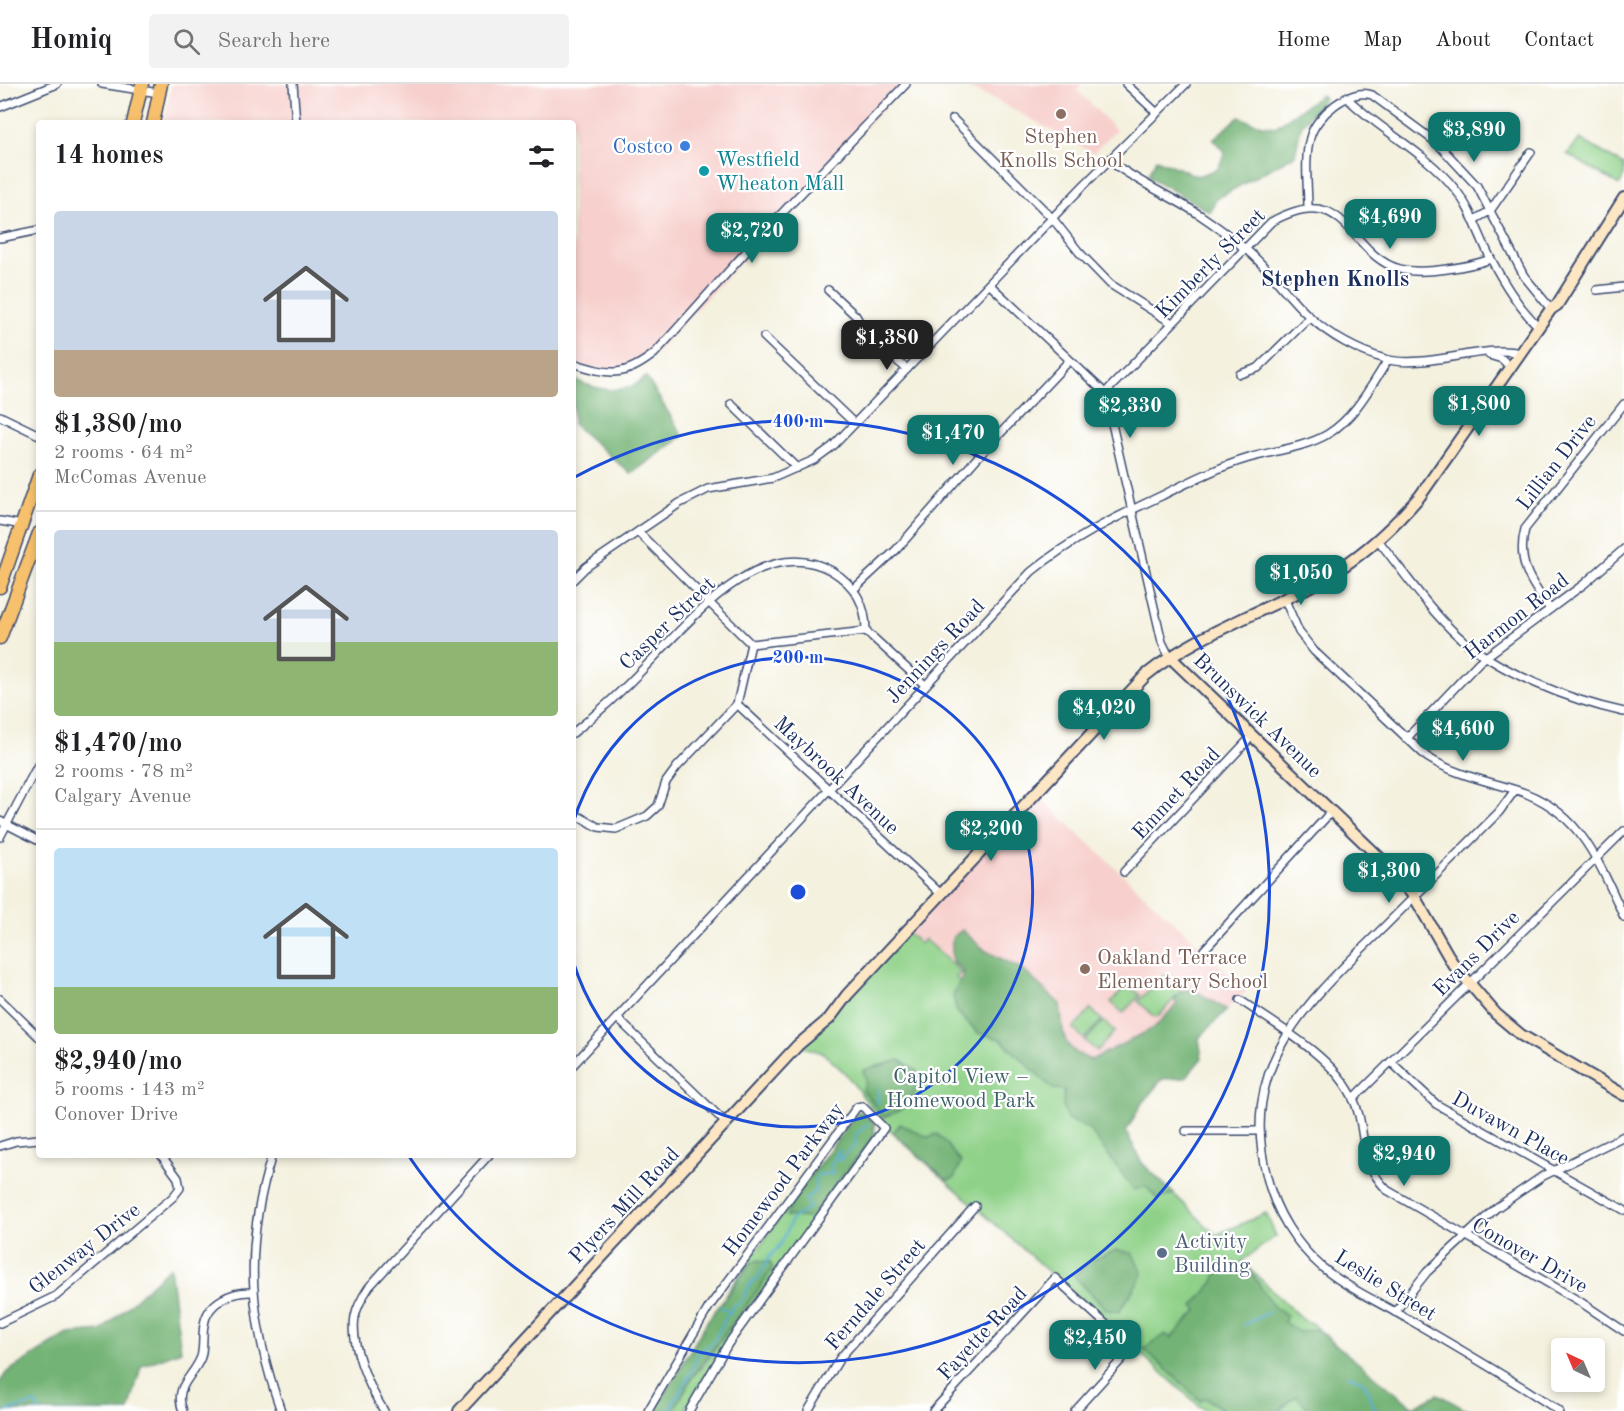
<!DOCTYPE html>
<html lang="en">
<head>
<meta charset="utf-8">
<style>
	body { margin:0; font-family:"Old Standard TT",serif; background:#f2f2f2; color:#202124; height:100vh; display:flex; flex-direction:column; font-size:22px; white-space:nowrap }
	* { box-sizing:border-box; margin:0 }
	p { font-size:20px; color:#757577 }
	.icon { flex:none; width:33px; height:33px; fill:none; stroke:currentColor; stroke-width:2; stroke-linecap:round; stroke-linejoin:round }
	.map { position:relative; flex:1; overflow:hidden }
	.details { position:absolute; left:36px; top:36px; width:540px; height:1038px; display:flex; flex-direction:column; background:#fff; border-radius:6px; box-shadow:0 3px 9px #0003 }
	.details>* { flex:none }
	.needle { width:39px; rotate:316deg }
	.controls { position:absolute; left:1551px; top:1254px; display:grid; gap:12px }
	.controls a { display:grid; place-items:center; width:54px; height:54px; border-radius:6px; background:#fff; box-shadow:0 3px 9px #0003; font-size:30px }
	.price { position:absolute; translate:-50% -51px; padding:0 14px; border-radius:12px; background:#0f766e; color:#fff; font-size:20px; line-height:39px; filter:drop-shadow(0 2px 3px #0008) }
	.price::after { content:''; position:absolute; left:50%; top:36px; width:18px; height:14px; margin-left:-9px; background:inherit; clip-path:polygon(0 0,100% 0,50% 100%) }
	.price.on { background:#222; color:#fff }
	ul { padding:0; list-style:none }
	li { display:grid; align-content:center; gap:12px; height:318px; padding:0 18px }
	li+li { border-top:2px solid #e0e0e0 }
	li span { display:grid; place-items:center; height:186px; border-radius:6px; color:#555 }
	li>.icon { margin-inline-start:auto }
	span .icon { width:108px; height:108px; fill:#fffc; stroke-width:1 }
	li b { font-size:26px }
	h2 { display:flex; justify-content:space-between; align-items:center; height:72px; padding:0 18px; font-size:26px }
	header { display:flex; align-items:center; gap:36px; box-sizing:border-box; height:84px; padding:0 30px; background:#fff; border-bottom:2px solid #e0e0e0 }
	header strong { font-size:28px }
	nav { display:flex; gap:33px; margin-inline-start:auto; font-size:21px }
	.search { width:420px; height:54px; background:#f2f2f2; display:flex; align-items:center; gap:15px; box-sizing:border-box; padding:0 21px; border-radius:6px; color:#757577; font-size:22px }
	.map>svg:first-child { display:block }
	.built { fill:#f7d0cd }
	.green { fill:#8fd188; stroke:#558073; stroke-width:1.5 }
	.forest { fill:#73b374; stroke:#477169; stroke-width:1.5 }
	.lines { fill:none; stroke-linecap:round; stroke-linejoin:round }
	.stream { stroke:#59aed5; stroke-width:2 }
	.street-casing { stroke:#3c4c71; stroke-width:10 }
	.secondary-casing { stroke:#3c4c71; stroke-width:14 }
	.primary-casing { stroke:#3c4c71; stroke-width:15 }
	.street { stroke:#fff; stroke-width:7 }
	.secondary { stroke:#fce6c4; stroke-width:10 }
	.primary { stroke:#f7c06c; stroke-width:12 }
	.ring { fill:none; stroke:#1d4ed8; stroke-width:3 }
	.education-dot { fill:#8d6e63; stroke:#fff; stroke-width:2 }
	.shop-dot { fill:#3f7fe0; stroke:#fff; stroke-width:2 }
	.culture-dot { fill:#0f9aa8; stroke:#fff; stroke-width:2 }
	.service-dot { fill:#5c6f8a; stroke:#fff; stroke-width:2 }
	.labels { text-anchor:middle; stroke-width:4.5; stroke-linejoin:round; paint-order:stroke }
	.education-label { font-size:21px; fill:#785e54; stroke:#fff }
	.shop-label { font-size:21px; fill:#366cbe; stroke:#fff; text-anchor:end }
	.culture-label { font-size:21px; fill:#0d838f; stroke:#fff; text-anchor:start }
	.street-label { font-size:21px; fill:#1b2f5e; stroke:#fff }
	.park-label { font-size:21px; fill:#3e606b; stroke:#fff }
	.service-label { font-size:21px; fill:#4e5e75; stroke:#fff; text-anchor:start }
	.neighbourhood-label { font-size:22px; font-weight:bold; fill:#1b2f5e; stroke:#fff }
	.centre { fill:#1d4ed8; stroke:#fff; stroke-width:3 }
	.ring-label { font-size:18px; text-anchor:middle; font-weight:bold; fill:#1d4ed8; stroke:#fff; stroke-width:4.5; stroke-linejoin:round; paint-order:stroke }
</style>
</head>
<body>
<header>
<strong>Homiq</strong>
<div class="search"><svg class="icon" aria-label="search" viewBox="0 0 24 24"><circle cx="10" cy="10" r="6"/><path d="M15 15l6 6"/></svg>Search here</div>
<nav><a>Home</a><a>Map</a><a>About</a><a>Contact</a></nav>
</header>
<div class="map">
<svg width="1624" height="1327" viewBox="0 0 1624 1327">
	<rect width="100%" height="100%" fill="#fff"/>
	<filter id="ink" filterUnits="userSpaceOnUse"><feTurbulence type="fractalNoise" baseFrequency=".0167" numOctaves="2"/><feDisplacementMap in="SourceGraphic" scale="12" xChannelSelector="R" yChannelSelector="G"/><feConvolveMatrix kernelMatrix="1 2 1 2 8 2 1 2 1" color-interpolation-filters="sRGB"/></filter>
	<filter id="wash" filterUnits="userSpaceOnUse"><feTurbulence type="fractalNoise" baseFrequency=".008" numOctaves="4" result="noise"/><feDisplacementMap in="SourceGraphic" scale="24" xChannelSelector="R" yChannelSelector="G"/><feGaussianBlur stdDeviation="1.35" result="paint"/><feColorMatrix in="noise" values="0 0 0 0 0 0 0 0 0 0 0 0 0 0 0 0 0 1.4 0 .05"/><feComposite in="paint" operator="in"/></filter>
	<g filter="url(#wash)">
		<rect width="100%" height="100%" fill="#f4f1df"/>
		<g class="built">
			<path d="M172,0H906L655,269L624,289L573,279V39H163Z"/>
			<path d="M958,0H1081L1077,6L1116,46L1093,69L992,14Z"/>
			<path d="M1036,710L1247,906L1180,970L1167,992L1141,1021L1126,1048L906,847Z"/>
		</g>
		<g class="green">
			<path d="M1580,55L1624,81V92L1619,101L1567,70Z"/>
			<path d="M906,847L920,860L924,855L961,888L956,894L1126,1048L1142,1079L1216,1151L1266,1129L1276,1152L1242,1177L1302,1235L1311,1239L1385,1303L1419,1327H1205L887,1044L845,989L823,969L800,962Z"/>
			<path d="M1164,891L1181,907L1159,932L1155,933L1138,917Z"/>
			<path d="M1128,901L1140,911L1123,929L1111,918Z"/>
			<path d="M1091,925L1102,936L1084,955L1073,945Z"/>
			<path d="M1103,937L1115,947L1097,967L1085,957Z"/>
			<path d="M875,1051L719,1269L685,1327H673L692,1293L703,1282L772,1185L770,1178L751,1179L724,1213L796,1111Z"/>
		</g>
		<g class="forest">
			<path d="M1321,11L1324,14L1301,42L1295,71L1216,115L1210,128L1148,92L1156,75L1197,92L1218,85L1225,68L1213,55L1239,33L1258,40L1275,43Z"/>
			<path d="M646,293L683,352L631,390L573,340V295C598,307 624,312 646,293Z"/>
			<path d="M962,846L986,867L1022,885L1060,920C1064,951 1059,964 1091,976L1154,944L1177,920L1174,916L1181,907L1191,904L1227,926L1199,954L1202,974L1185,994L1162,995L1141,1021L1126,1048L1142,1079L1174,1110L1158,1115L1146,1103L1134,1106L1089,1045L1067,1035L1063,1021L1064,1006L1053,1005L1000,955L978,949L957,928L953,912L964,888L952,877V854Z"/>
			<path d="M900,976L917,987C921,1011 905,1027 883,1033L863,1006L866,997L863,986Z"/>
			<path d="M858,1028H862L874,1039L875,1051L809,1134L786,1132L796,1111Z"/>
			<path d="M900,1040L928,1053L937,1050C945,1056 953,1070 961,1078L954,1094L947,1096L893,1049Z"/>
			<path d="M1117,1166L1132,1169L1143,1190L1119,1228L1107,1226L1074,1192L1089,1177Z"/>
			<path d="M759,1176L771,1179L772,1184L764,1198L692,1293L673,1327H655L708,1236L751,1179Z"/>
			<path d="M1230,1180L1247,1182L1274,1223L1287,1232L1284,1238L1299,1248L1316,1245L1413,1323L1438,1310L1468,1327H1311L1296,1312L1279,1327H1218L1221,1324L1205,1314L1201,1317L1144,1265L1165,1250L1171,1254L1197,1227L1193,1222L1214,1198L1216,1187Z"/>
			<path d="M170,1183L181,1267L141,1282L129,1327H0V1298L7,1288L68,1250L101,1247Z"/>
		</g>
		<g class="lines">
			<g class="stream">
				<path d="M878,1004V1019"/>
				<path d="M721,1223L731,1228"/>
				<path d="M1244,1241L1271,1227"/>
				<path d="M1348,1291L1363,1297L1376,1327"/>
				<path d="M7,1327L36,1319L39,1327"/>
				<path d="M668,1327L690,1291L698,1270L713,1258L732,1223L741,1218L752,1198L758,1195L769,1173L781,1160L792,1135L809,1124L806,1115L816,1106L815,1095L819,1090H833L830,1083L839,1066L838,1076H841L846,1068L856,1062L854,1052L868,1040"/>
				<path d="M1424,1327L1431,1323L1434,1327"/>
			</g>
		</g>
	</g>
	<g filter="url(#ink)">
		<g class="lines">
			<g class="street-casing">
				<g id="street">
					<path d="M102,0L159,9"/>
					<path d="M293,0L296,39"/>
					<path d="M1126,0L1157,29"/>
					<path d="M1346,13C1380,47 1425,67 1455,105C1472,126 1479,152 1491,175C1503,198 1520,225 1539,243"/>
					<path d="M0,23L57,0"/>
					<path d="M953,35L1053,135L1079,168L1110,200L1172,239"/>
					<path d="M1110,77C1137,98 1171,112 1200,131C1215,141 1230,152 1244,164C1269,183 1286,212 1310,233C1330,252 1358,267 1385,275C1426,286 1481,260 1521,269"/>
					<path d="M1308,124C1308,102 1304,76 1310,54C1315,32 1350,3 1372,11L1437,59L1477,102L1524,192L1551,225"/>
					<path d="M1474,136L1490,127L1531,68"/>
					<path d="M0,154L39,146"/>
					<path d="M990,201L1105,309L1162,558L1169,572"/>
					<path d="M828,206L856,232L868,253L907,285"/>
					<path d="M1597,206L1624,203"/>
					<path d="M764,253L854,339"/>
					<path d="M1489,271L1502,275L1511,284"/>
					<path d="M573,279C610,291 624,294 655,269L763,149L906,0"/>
					<path d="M1240,290L1258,284L1310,233"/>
					<path d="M1105,309L1271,138C1349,94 1347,171 1400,185C1423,191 1468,183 1491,175"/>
					<path d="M731,320L797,384"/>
					<path d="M0,332L39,351"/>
					<path d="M0,437L23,441"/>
					<path d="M638,448L751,560"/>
					<path d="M1378,456C1402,486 1430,527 1458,552C1500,589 1569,616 1624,628"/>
					<path d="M573,496L586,483L680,419L708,405L773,394L814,376L833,362L1084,101L1186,0"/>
					<path d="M854,505L896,466L977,374L1069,277"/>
					<path d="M1284,514L1299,548L1314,567L1427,673C1453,690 1483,696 1513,705C1579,724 1598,776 1624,833"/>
					<path d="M1550,525C1531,499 1516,478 1525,445L1624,320"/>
					<path d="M751,560L866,547L925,601"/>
					<path d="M737,620L941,810"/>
					<path d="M573,649C598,629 621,608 643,585C687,540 760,447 832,487C855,501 866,520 866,547"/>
					<path d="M1406,655L1479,578L1584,500L1624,465"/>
					<path d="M1515,706L1499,728C1461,766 1422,805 1384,843C1310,916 1237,978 1267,1093C1275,1127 1296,1161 1323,1184C1349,1205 1380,1219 1408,1235C1460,1265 1510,1294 1559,1327"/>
					<path d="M573,729L598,743L616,745L647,732L658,722L666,698L677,683L737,620L751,560"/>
					<path d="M0,737L39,757"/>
					<path d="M0,753L39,679"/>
					<path d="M1124,788L1252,652"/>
					<path d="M1204,866L1331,728"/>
					<path d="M0,915L39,953"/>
					<path d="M1240,916C1276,941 1332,972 1352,1012C1369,1047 1355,1073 1387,1106L1579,1217L1624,1247"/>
					<path d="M617,934L727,1040"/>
					<path d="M1391,978L1436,1020L1624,1126"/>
					<path d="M573,981L1031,488C1071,455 1114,434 1161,412C1189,398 1218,383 1249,374C1275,366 1304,364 1328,350C1355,333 1371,302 1388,276"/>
					<path d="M1353,1015L1624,747"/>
					<path d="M1186,1047H1259"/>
					<path d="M0,1062L16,1057L39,1055"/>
					<path d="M272,1071C243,1164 249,1236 281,1327"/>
					<path d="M1395,1228L1427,1188L1496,1124L1543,1092L1624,1052"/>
					<path d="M0,1239L56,1212L173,1113L180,1104L178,1094L161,1071"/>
					<path d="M183,1327C173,1302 193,1294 201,1273C204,1263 202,1252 204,1241C207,1218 232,1207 253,1208"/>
					<path d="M384,1327C369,1303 350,1262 355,1233C357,1222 363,1212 369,1203L489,1071"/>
					<path d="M648,1327L709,1223L857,1023L862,1022L884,1044L728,1260L689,1327"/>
					<path d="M808,1327L840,1274L975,1122"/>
					<path d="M933,1327L1055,1194L1132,1264L1075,1327"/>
				</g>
			</g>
			<g class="secondary-casing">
				<g id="secondary">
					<path d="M1169,572L1380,774L1414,812L1453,880L1496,930L1521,951L1624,1011"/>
					<path d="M459,1327L798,961L829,935L847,911L1146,591C1204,544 1277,525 1339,485C1370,465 1396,440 1420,412L1551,225L1557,221L1624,114"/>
				</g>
			</g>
			<g class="primary-casing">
				<g id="primary">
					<path d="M133,39L142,0"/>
					<path d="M153,39L161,0"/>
					<path d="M0,503L39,391"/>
					<path d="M0,554L39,449"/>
				</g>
			</g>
			<use href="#street" class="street"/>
			<use href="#secondary" class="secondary"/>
			<use href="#primary" class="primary"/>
		</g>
	</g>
	<g class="ring">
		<path d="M573 739A235 235 0 1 1 573 877"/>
		<path d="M573 394A471 471 0 1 1 408 1071"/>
	</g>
	<g class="education-dot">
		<circle cx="1061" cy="30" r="6"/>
		<circle cx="1085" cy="885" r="6"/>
	</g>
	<circle class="shop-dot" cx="685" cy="62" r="6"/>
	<circle class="culture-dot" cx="704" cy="87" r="6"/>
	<circle class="service-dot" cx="1162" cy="1169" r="6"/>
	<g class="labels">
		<g class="education-label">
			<text x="1061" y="59">Stephen<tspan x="1061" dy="24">Knolls School</tspan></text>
			<text x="1097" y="880" text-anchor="start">Oakland Terrace<tspan x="1097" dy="24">Elementary School</tspan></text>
		</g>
		<g class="shop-label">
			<text x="673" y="69">Costco</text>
		</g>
		<g class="culture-label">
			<text x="716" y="82">Westfield<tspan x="716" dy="24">Wheaton Mall</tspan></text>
		</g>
		<g class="street-label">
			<text transform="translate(1210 179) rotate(-45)" y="7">Kimberly Street</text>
			<text transform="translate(1556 378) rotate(-52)" y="7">Lillian Drive</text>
			<text transform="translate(1516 532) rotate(-38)" y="7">Harmon Road</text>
			<text transform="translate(667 539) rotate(-44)" y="7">Casper Street</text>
			<text transform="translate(935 567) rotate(-47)" y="7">Jennings Road</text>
			<text transform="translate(1258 631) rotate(44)" y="7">Brunswick Avenue</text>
			<text transform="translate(837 691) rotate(43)" y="7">Maybrook Avenue</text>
			<text transform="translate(1176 709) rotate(-47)" y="7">Emmet Road</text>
			<text transform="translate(1476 869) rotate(-45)" y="7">Evans Drive</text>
			<text transform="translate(1511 1044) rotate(29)" y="7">Duvawn Place</text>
			<text transform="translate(783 1095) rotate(-53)" y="7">Homewood Parkway</text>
			<text transform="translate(624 1121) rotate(-47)" y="7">Plyers Mill Road</text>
			<text transform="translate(84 1164) rotate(-38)" y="7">Glenway Drive</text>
			<text transform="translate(1530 1171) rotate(30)" y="7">Conover Drive</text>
			<text transform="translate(1386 1201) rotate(32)" y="7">Leslie Street</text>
			<text transform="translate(875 1210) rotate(-49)" y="7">Ferndale Street</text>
			<text transform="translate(982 1249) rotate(-47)" y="7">Fayette Road</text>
		</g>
		<g class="park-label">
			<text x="961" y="999">Capitol View –<tspan x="961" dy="24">Homewood Park</tspan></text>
		</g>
		<g class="service-label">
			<text x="1174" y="1164">Activity<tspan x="1174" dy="24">Building</tspan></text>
		</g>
		<g class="neighbourhood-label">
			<text x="1335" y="202">Stephen Knolls</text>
		</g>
	</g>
	<circle cx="798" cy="808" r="9" class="centre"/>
	<g class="ring-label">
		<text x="798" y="343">400 m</text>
		<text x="798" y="579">200 m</text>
	</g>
</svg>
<div class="controls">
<a><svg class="needle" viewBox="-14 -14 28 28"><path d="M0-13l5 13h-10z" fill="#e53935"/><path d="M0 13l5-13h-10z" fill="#757577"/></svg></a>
</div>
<b class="price" style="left:1474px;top:79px">$3,890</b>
<b class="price" style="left:1390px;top:166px">$4,690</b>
<b class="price" style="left:752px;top:180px">$2,720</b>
<b class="price on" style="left:887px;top:287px">$1,380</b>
<b class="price" style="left:1479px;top:353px">$1,800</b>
<b class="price" style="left:1130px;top:355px">$2,330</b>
<b class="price" style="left:953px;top:382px">$1,470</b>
<b class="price" style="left:1301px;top:522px">$1,050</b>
<b class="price" style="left:1104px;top:657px">$4,020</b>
<b class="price" style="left:1463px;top:678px">$4,600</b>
<b class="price" style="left:991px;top:778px">$2,200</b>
<b class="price" style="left:1389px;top:820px">$1,300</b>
<b class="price" style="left:1404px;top:1103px">$2,940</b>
<b class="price" style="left:1095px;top:1287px">$2,450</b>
<section class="details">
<h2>14 homes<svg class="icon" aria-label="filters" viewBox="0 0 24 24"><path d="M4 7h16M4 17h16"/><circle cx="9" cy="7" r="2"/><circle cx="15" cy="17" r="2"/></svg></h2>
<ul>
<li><span style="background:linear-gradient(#c9d6e8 75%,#b9a48a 0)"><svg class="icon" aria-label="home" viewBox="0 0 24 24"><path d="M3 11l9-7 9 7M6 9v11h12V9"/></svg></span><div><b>$1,380/mo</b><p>2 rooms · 64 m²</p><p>McComas Avenue</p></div></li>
<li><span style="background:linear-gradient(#c9d6e8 60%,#8fb573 0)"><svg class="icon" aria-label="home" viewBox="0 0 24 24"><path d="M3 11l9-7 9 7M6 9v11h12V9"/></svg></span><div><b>$1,470/mo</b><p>2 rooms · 78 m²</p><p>Calgary Avenue</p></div></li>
<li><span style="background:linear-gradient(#bfe0f5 75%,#8fb573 0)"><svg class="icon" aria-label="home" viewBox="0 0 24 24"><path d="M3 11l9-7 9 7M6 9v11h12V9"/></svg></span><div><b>$2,940/mo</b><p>5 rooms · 143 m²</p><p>Conover Drive</p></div></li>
</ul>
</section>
</div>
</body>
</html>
